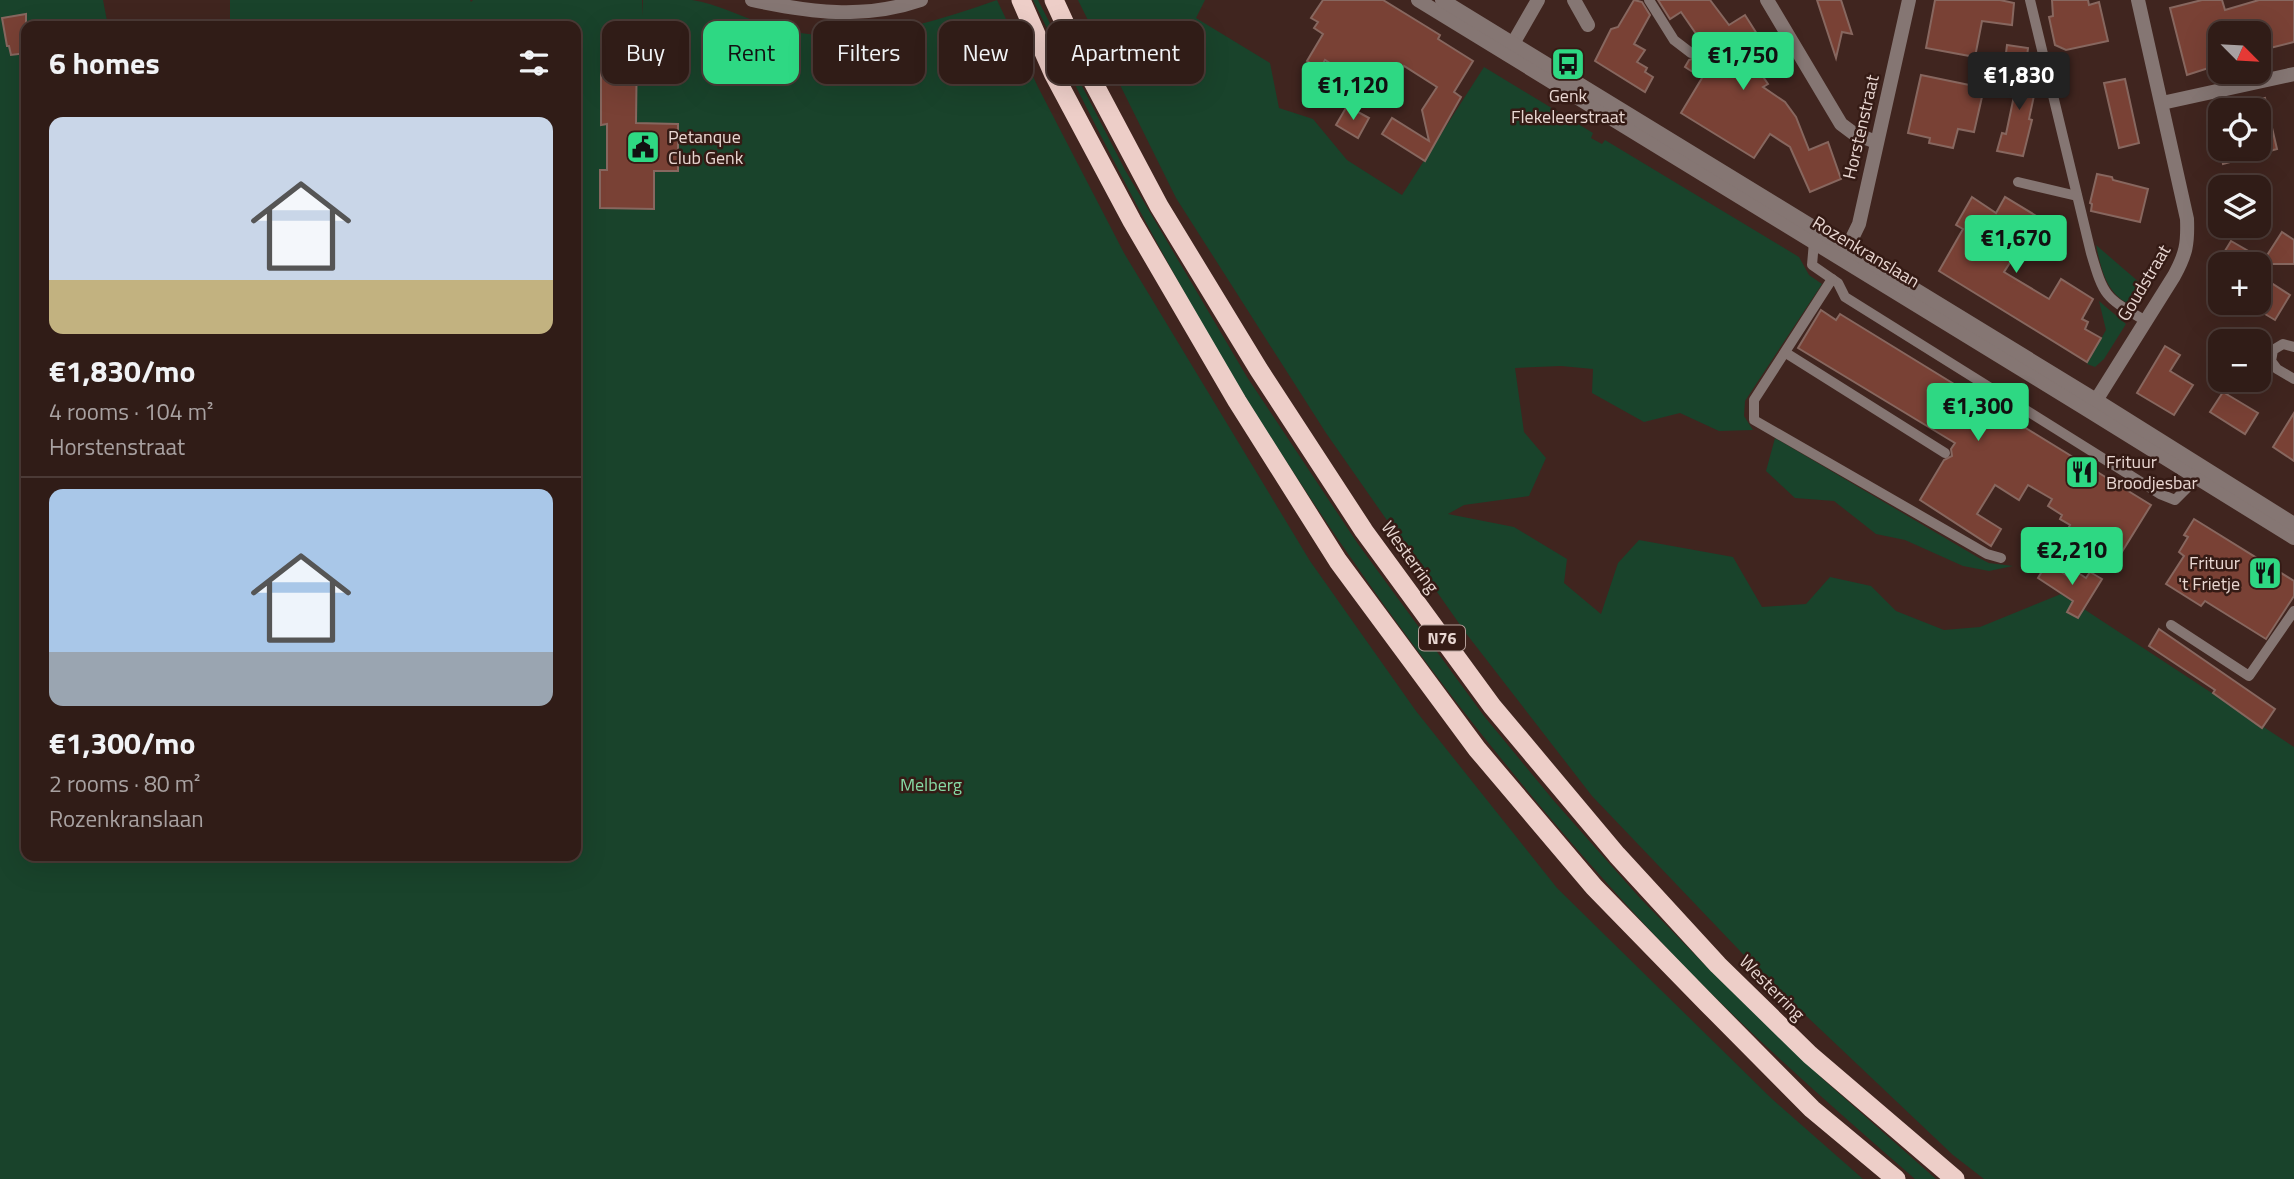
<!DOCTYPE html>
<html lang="en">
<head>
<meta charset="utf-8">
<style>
	body { margin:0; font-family:"Titillium Web",sans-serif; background:#382520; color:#f1f3f6; height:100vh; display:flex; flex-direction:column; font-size:26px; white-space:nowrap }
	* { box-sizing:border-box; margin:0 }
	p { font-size:23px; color:#a8a1a1 }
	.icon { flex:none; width:38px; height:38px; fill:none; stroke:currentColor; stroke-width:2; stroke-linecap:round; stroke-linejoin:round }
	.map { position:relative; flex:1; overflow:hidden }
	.details { position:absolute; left:21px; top:21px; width:560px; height:840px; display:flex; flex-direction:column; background:#301c17; border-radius:14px; box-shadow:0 7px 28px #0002,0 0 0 2px #4b3a36 }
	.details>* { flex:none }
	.banner { position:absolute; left:602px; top:21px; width:665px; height:63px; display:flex; gap:14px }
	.needle { width:46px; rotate:114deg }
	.controls { position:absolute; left:2208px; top:21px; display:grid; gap:14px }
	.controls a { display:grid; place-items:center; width:63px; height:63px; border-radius:14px; background:#301c17; box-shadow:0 7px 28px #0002,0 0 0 2px #4b3a36; font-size:35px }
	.price { position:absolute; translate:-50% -60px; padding:0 16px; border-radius:7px; background:#2ed883; color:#111; font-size:23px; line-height:46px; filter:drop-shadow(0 2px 4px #0008) }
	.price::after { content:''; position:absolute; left:50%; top:42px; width:21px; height:16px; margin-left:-10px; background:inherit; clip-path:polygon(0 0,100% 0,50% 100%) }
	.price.current { background:#222; color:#fff }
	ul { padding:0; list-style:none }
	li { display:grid; align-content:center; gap:14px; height:371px; padding:0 28px }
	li+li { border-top:2px solid #4b3a36 }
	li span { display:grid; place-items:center; height:217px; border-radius:14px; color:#555 }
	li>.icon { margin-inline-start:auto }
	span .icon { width:126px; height:126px; fill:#fffc; stroke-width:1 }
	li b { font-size:30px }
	h2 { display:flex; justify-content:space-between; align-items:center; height:84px; padding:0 28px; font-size:30px }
	.chip { padding:0 24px; border-radius:14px; background:#301c17; box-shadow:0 7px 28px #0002,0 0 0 2px #4b3a36; font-size:24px; line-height:63px }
	.chip.current { background:#2ed883; color:#111 }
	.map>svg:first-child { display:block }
	.green { fill:#19432b }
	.building { fill:#794135; stroke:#87675f; stroke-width:2 }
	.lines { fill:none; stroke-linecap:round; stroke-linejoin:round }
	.service { stroke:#857673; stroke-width:10 }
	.minor { stroke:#857673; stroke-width:14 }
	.tertiary { stroke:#857673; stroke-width:14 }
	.trunk { stroke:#edcec8; stroke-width:19 }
	.labels { text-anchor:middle; stroke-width:5; stroke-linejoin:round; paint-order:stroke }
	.shield { fill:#351b15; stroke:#b39f99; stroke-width:2 }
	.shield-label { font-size:16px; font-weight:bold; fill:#e9d7d2 }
	.poi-label { font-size:18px; fill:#e9d7d2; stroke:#351b15; text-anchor:start }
	.street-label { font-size:18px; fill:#e9d7d2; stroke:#351b15 }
	.park-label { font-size:18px; fill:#86d9a4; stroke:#351b15 }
</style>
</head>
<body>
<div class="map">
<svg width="2294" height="1179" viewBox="0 0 2294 1179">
	<rect width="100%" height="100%" fill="#40251f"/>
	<g class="green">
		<path d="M0,0H103L108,26H26V856H576V26H230V0H470L471,2L473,0H642V16L643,0C659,0 677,0 692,0C725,5 755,25 788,31C862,45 928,24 997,0L1038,87L1124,253L1310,561L1416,711L1557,888L1772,1099L1863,1179H0Z"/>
		<path d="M1033,0H1038L1125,170L1247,377L1358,544L1484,716L1554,801L1639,897L1708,968L1825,1081L1936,1179H1915C1837,1111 1758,1042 1685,967C1516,792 1367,595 1240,388C1164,263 1098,132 1033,0Z"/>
		<path d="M1078,0H1205L1196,18L1270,63L1279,108L1313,119L1347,160L1402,195L1484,67L1593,133L1591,138L1602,144L1605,140L1799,257L1809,275L1822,284L1745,401L1744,416L1753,430L1719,431L1680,413L1644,422L1592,393L1593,369L1561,366L1515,368L1524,432L1546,458L1529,496L1464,505L1448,514L1514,527L1567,559L1564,583L1601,614L1618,563L1639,540L1733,557L1762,607L1806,604L1830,577L1871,586L1896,611L1944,630L1980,627L2061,594L2294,747V1179H1984L1953,1155L1762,974L1592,796L1465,632L1326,433L1176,198Z"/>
		<path d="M2096,245L2147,289L2141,299L2129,304C2106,293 2101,268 2096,245Z"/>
		<path d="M2099,301L2126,324L2104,359L2095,367L2087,364L2106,330Z"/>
		<path d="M1775,438L1979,558L1989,563L2013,566L1989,571L1963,566L1905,540L1876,534L1834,501L1795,498L1766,471Z"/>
	</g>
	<g class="building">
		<path d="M1323,0H1383L1440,35L1438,39L1473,61L1454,92L1461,97L1425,161L1382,134L1392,118L1429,141L1422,110L1437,87L1404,66L1388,93L1366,81L1358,89L1345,81L1344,72L1325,60L1320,69L1307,61L1323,34L1314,28L1318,22L1311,18Z"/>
		<path d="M1634,0L1642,2L1650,15L1634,44L1645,50L1637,62L1647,68L1645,72L1653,77L1645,92L1595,61L1611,29L1618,27Z"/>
		<path d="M1658,0H1710L1729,25L1745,15L1764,45L1748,55L1768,84L1763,87L1785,102L1796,117L1809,150L1828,142L1841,179L1810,192L1790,147L1770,134L1754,158L1681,113L1702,78L1685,67L1689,60L1697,57V48L1701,41L1681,12L1670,19Z"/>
		<path d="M1817,0H1841L1852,34L1842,32L1836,58Z"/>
		<path d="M1935,0H2000L2014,3L2012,25L1982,21L1975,57L1926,48Z"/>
		<path d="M2052,0H2088L2089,5L2099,2L2108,41L2066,50L2055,45L2049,17L2053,16Z"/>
		<path d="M2202,0H2222L2225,10L2259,0H2294V42L2266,49L2261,27L2239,33H2221V64L2187,75L2170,8Z"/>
		<path d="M26,14V53L11,55L9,46H7L2,18Z"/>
		<path d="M601,39L637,40L636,123L678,124V171H654V209L600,208V170H607V124L601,125Z"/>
		<path d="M2007,45L2028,48L2026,65L2005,61Z"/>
		<path d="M2014,68L2039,72L2029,119L2032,120L2023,156L1997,151L2002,133L2006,134L2014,96L2008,95Z"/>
		<path d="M1921,75L1984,88L1974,132L1958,129L1953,148L1929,143L1930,138L1908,133Z"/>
		<path d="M2125,79L2139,143L2119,148L2104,83Z"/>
		<path d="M2265,98L2277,149L2223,164L2220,149H2259V99Z"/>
		<path d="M1347,106L1369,118L1358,138L1336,125Z"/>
		<path d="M2097,174L2112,177L2113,180L2148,189L2140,222L2091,211L2092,204L2090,203Z"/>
		<path d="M1972,197L1996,213L2005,197L2048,223L2033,247L2024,241L2004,272L2049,299L2061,279L2093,299L2082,319L2088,322L2085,329L2101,338L2087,362L1939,271L1963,229L1956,225Z"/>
		<path d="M2282,232L2294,240V264H2217L2231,241L2264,260Z"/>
		<path d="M2259,275L2290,295L2275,320L2260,311L2267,299L2259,295Z"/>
		<path d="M1821,310L1836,320L1840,314L2151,505L2120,555H2114L2069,527L2070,525L2060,519L2062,515L2048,506L2052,499L2028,485L2019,500L1995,485L1977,514L2001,529L1991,546L1920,500L1944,460L1952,456L1951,449L1955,443L1798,348Z"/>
		<path d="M2165,346L2180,355L2170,371L2193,385L2174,415L2137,393Z"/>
		<path d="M2223,392L2258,413L2245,434L2210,412Z"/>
		<path d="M2294,413V461L2273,447Z"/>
		<path d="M2194,519L2294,581V596L2266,639L2205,601L2201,606L2166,584L2184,556L2179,552L2188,537L2184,535Z"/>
		<path d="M2047,563L2071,578L2075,571L2086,578L2090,572L2102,579L2078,618L2067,612L2073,601L2038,578Z"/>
		<path d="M2159,629L2275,709L2262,728L2213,693L2215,690L2149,646Z"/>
	</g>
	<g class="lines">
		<g class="service">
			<path d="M1649,0L1674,40L1691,53"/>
			<path d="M2030,0L2091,253C2104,297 2105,297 2144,320"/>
			<path d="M2018,182L2077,196"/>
			<path d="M1814,242L1812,265L1838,283L1845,297L2160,494L2175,500L2200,475"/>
			<path d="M1832,279L1754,400V420L1987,554L2001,558"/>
			<path d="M2294,347L2283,344L2273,350L2271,361L2277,369L2294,379"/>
			<path d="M1786,353L1945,453"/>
			<path d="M2171,625L2249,676L2294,611"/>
		</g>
		<g class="minor">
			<path d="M1574,0L1588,25"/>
			<path d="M1767,0L1841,124L1853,133L1876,142"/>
			<path d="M1507,54L1538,0"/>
			<path d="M2162,103L2294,74"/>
			<path d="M1842,259L1859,224L1909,0"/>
			<path d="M2090,410L2174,276C2186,254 2188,244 2187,219L2138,0"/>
		</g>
		<g class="tertiary">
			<path d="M752,0C809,12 864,20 921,0"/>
			<path d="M1418,0L2089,411L2294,538"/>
			<path d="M1442,0L2096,400L2294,524"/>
		</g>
		<g class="trunk">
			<path d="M1021,0L1053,73L1132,221L1237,401L1338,561L1477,749L1594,887L1708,1004L1812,1109L1896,1179"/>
			<path d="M1054,0L1083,63L1159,206L1259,370L1364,531L1492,706L1617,855L1718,965L1810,1055L1955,1179"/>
		</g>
	</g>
	<defs>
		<g id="bus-square" transform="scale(1.75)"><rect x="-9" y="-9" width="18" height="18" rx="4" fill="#2ed883" stroke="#351b15"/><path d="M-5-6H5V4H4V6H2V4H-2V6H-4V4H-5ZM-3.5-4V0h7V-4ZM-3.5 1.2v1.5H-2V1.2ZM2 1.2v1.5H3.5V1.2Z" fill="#111"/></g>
		<g id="civic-square" transform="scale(1.75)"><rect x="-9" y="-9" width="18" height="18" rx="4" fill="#2ed883" stroke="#351b15"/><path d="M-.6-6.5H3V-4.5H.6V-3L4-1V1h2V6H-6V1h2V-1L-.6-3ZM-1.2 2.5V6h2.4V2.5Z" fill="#111"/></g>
		<g id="restaurant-square" transform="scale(1.75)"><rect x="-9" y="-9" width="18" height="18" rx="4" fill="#2ed883" stroke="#351b15"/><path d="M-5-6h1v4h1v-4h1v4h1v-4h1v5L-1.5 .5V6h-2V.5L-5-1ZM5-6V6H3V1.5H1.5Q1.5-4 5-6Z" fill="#111"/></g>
	</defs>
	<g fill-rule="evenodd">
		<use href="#bus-square" x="1568" y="64"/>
		<use href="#civic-square" x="643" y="147"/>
		<use href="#restaurant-square" x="2082" y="472"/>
		<use href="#restaurant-square" x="2265" y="573"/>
	</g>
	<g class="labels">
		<rect class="shield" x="1419" y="625.5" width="46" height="25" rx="5"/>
		<g class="shield-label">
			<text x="1442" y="644">N76</text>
		</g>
		<g class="poi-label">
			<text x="1568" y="102" text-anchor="middle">Genk<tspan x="1568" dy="21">Flekeleerstraat</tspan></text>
			<text x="668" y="143">Petanque<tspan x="668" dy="21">Club Genk</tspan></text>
			<text x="2106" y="468">Frituur<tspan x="2106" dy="21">Broodjesbar</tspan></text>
			<text x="2240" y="569" text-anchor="end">Frituur<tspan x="2240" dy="21">'t Frietje</tspan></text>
		</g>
		<g class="street-label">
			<text transform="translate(1861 127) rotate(-77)" y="6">Horstenstraat</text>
			<text transform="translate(1866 252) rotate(31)" y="6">Rozenkranslaan</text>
			<text transform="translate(2144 283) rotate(-59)" y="6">Goudstraat</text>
			<text transform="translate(1410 557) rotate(54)" y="6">Westerring</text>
			<text transform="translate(1772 988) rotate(45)" y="6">Westerring</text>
		</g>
		<g class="park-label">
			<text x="931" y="791">Melberg</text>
		</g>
	</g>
</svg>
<div class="controls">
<a><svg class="needle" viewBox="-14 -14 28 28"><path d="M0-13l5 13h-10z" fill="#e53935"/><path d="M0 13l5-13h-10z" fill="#a8a1a1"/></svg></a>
<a><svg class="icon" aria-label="locate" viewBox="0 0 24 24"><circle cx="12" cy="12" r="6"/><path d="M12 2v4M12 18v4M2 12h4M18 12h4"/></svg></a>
<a><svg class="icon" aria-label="layers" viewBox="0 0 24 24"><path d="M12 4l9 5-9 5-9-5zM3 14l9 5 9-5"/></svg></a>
<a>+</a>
<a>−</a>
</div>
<b class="price" style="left:1743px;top:92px">€1,750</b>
<b class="price current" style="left:2019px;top:112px">€1,830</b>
<b class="price" style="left:1353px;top:122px">€1,120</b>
<b class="price" style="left:2016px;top:275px">€1,670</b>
<b class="price" style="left:1978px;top:443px">€1,300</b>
<b class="price" style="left:2072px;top:587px">€2,210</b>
<div class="banner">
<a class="chip">Buy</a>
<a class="chip current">Rent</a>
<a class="chip">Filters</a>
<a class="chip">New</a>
<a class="chip">Apartment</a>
</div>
<section class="details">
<h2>6 homes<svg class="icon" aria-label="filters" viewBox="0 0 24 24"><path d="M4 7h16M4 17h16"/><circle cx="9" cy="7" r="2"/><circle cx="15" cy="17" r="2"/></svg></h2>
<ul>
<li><span style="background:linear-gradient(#c9d6e8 75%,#c2b280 0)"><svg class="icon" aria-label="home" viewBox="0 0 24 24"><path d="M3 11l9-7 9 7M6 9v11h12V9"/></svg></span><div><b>€1,830/mo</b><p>4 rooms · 104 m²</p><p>Horstenstraat</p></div></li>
<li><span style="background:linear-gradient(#a9c7e8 75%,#9aa5b1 0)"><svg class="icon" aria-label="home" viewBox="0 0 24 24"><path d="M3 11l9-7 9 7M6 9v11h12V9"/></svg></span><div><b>€1,300/mo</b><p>2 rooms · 80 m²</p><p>Rozenkranslaan</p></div></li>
</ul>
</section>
</div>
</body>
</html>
